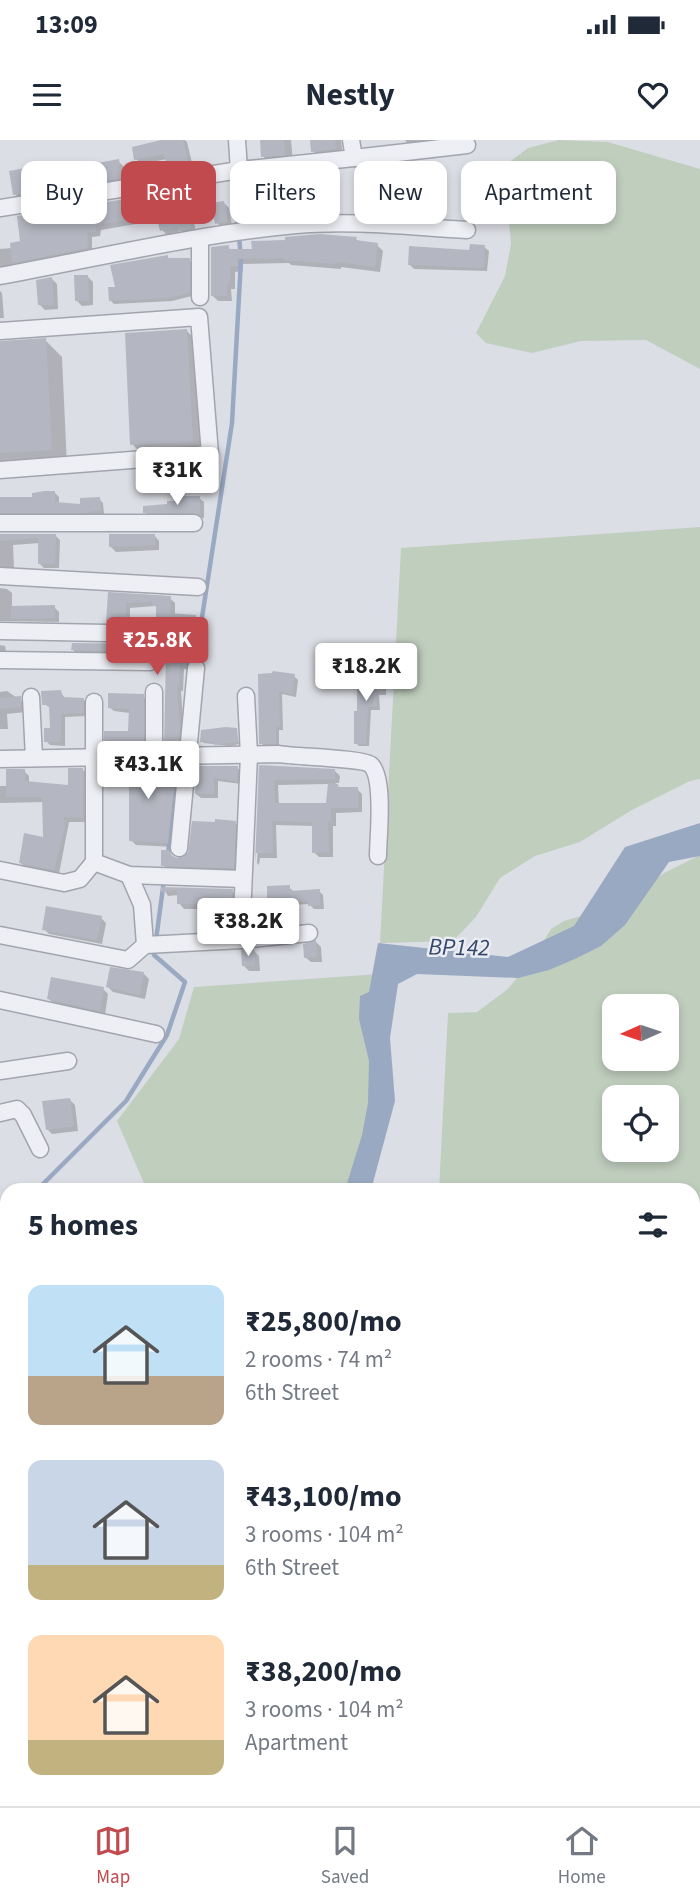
<!DOCTYPE html>
<html lang="en">
<head>
<meta charset="utf-8">
<style>
	body { margin:0; font-family:"Source Sans 3",sans-serif; background:#f2f2f3; color:#1f2937; height:100vh; display:flex; flex-direction:column; font-size:26px; white-space:nowrap }
	* { box-sizing:border-box; margin:0 }
	p { font-size:23px; color:#747a83 }
	.icon { flex:none; width:38px; height:38px; fill:none; stroke:currentColor; stroke-width:2; stroke-linecap:round; stroke-linejoin:round }
	.map { position:relative; flex:1; overflow:hidden }
	.side { position:absolute; left:0px; top:1043px; width:700px; height:623px; display:flex; flex-direction:column; background:#fff; border-radius:21px 21px 0 0; box-shadow:0 4px 10px #0003 }
	.side>* { flex:none }
	.top-card { position:absolute; left:21px; top:21px; width:658px; height:63px; display:flex; gap:14px }
	.needle { width:46px; rotate:267deg }
	.controls { position:absolute; left:602px; top:854px; display:grid; gap:14px }
	.controls a { display:grid; place-items:center; width:77px; height:77px; border-radius:14px; background:#fff; box-shadow:0 4px 10px #0003; font-size:35px }
	.price { position:absolute; translate:-50% -60px; padding:0 16px; border-radius:7px; background:#fff; color:#222; font-size:23px; line-height:46px; filter:drop-shadow(0 2px 4px #0008) }
	.price::after { content:''; position:absolute; left:50%; top:42px; width:21px; height:16px; margin-left:-10px; background:inherit; clip-path:polygon(0 0,100% 0,50% 100%) }
	.price.selected { background:#c14a4f; color:#fff }
	ul { padding:0; list-style:none }
	li { display:flex; align-items:center; gap:21px; height:175px; padding:0 28px }
	li span { display:grid; place-items:center; flex:none; width:196px; height:140px; border-radius:14px; color:#555 }
	li>.icon { margin-inline-start:auto }
	span .icon { width:84px; height:84px; fill:#fffc; stroke-width:1 }
	li b { font-size:30px }
	h2 { display:flex; justify-content:space-between; align-items:center; height:84px; padding:0 28px; font-size:30px }
	.pill { padding:0 24px; border-radius:14px; background:#fff; box-shadow:0 4px 10px #0003; font-size:24px; line-height:63px }
	.pill.selected { background:#c14a4f; color:#fff }
	.status { display:flex; justify-content:space-between; align-items:center; height:49px; padding:0 35px; background:#fff; direction:ltr }
	.status svg { height:19px; fill:currentColor }
	header { display:flex; justify-content:space-between; align-items:center; height:91px; padding:0 28px; background:#fff; font-size:32px; font-weight:700 }
	.tab-bar { display:flex; justify-content:space-around; align-items:center; height:98px; border-top:2px solid #e0e1e3; background:#fff; font-size:19px; color:#747a83 }
	.tab-bar a { display:grid; justify-items:center; gap:4px }
	.tab-bar .selected { color:#c14a4f }
	.map>svg:first-child { display:block }
	.green { fill:#c0cebe; fill-rule:evenodd }
	.water { fill:#99a9c2 }
	.shadow { fill:#0003; fill-rule:evenodd }
	.lines { fill:none; stroke-linecap:round; stroke-linejoin:round }
	.stream { stroke:#99a9c2; stroke-width:4.5 }
	.building { fill:#b4b7c1 }
	.minor-casing { stroke:#a2a5ae; stroke-width:19 }
	.major-casing { stroke:#9ca2af; stroke-width:24 }
	.highway-casing { stroke:#858b9a; stroke-width:28 }
	.minor { stroke:#eeeff4; stroke-width:16 }
	.major { stroke:#fff; stroke-width:21 }
	.highway { stroke:#fff; stroke-width:24 }
	.labels { text-anchor:middle; stroke-width:5; stroke-linejoin:round; paint-order:stroke }
	.water-label { font-size:24px; font-style:italic; fill:#35476a; stroke:#ebedf3 }
</style>
</head>
<body>
<div class="status"><b>13:09</b><svg viewBox="0 0 49 12"><path d="M0 12V9h3v3zM5 12V6h3v6zM10 12V3h3v9zM15 12V0h3v12zM26 1h20v11H26zM47 4h2v5h-2z"/></svg></div>
<header><svg class="icon" aria-label="menu" viewBox="0 0 24 24"><path d="M4 6h16M4 12h16M4 18h16"/></svg>Nestly<svg class="icon" aria-label="heart" viewBox="0 0 24 24"><path d="M12 20l-8-8c-3-5 5-10 8-4 3-6 11-1 8 4z"/></svg></header>
<div class="map">
<svg width="700" height="1666" viewBox="0 0 700 1666">
	<rect width="100%" height="100%" fill="#dcdee5"/>
	<g class="green">
		<path d="M559,0L608,2L700,29V229L646,200L581,201L532,213L486,203L476,193L505,136L511,104L504,26L528,8Z"/>
		<path d="M700,387V639L690,641L632,670L580,702L535,716L500,738L476,777L453,801L380,803L401,408Z"/>
		<path d="M700,715V1277L693,1281V1050H439L448,873L477,872L508,849L533,818L551,789L564,781L609,768L666,732ZM614,866H667V919H614ZM614,957H667V1010H614Z"/>
		<path d="M379,834L369,1050H147L117,981L179,899L194,847Z"/>
		<path d="M700,1312V1637L693,1635V1316Z"/>
	</g>
	<path class="water" d="M700,683V716L669,722L625,785L601,806L577,818L549,830L518,838L417,834L398,844L390,898L395,961L371,1050H345L362,995L368,963L369,921L359,879L360,856L369,852L378,803L508,817L574,786L625,707Z"/>
	<g class="shadow">
		<path d="M163,0H185L187,2L194,31L175,35L169,29L167,19L141,24L136,19Z"/>
		<path d="M261,0H291L293,22L272,25L263,16Z"/>
		<path d="M312,0H341L343,17L321,19L313,11Z"/>
		<path d="M405,0H426V1L407,3Z"/>
		<path d="M118,21L124,27L126,43L80,50L75,45Z"/>
		<path d="M30,29L35,34L39,57L20,60L15,54Z"/>
		<path d="M286,37L290,42L293,60L280,62L245,61L241,57Z"/>
		<path d="M201,48L206,53L209,67L192,70L196,93L185,95L181,91L167,95L162,90L159,80L101,90L100,96L92,97V113L0,132V109L12,108Z"/>
		<path d="M224,63L229,68L232,86L222,88L217,83Z"/>
		<path d="M356,99L360,103L377,105L383,111L380,132L341,127V129L291,125L289,123L242,124L243,131L235,132V149H231L232,161H218L212,155L228,107L232,111Z"/>
		<path d="M484,107L489,111L487,131L414,129L410,125Z"/>
		<path d="M160,117L189,120L192,123V156L172,161L114,164L110,160Z"/>
		<path d="M87,136L93,142V165L82,166L76,160Z"/>
		<path d="M52,139L57,144L58,169L45,170L40,165Z"/>
		<path d="M0,151L2,153L4,178H0Z"/>
		<path d="M187,191L203,208L209,318L149,321L132,304Z"/>
		<path d="M45,200L62,217L67,326L0,323V202Z"/>
		<path d="M55,353L59,357V364L82,366L99,359L103,363L104,374L89,376L3,377L0,374V359L34,358Z"/>
		<path d="M199,358L204,362V378L149,376L145,372Z"/>
		<path d="M0,395H55L60,400L59,428H44L39,423L40,403L13,405L14,428L0,431Z"/>
		<path d="M154,395L159,401V410L116,412L110,406Z"/>
		<path d="M0,448L7,449L12,453V467H54L59,472V482L0,481Z"/>
		<path d="M109,454L170,458L175,463V475L195,476L200,481L199,492H181L163,488L157,483L158,469L155,466L130,468V487H112L107,482Z"/>
		<path d="M167,503L171,508L192,511L196,516V524L191,530L184,529L183,551H181L184,595L182,609L171,610L166,605L168,519L156,516L78,515L73,510L160,506Z"/>
		<path d="M0,505L5,506L6,511L0,512Z"/>
		<path d="M260,535L294,536L298,540L296,557L282,554L283,590H279V607H265L261,603Z"/>
		<path d="M382,537L386,541V555H379L380,570H371L369,606H359L356,603V573Z"/>
		<path d="M7,551L26,564V572L7,574L8,589H0V552Z"/>
		<path d="M61,552L65,559L84,560L88,564L87,576L65,577V606L50,605L46,601L52,589L51,568L44,564Z"/>
		<path d="M143,556L147,561V610H111L106,606L130,593V573L114,571L109,567Z"/>
		<path d="M236,589L239,604L230,606L204,603L201,601Z"/>
		<path d="M261,627L335,631L340,636L339,643H335L341,649H357L362,654V672L336,673V686H333V717H319L314,712V686L276,685L277,718H260L259,725L257,723ZM329,644L328,665H279L278,645Z"/>
		<path d="M175,628L180,633L173,707L136,705L131,700V644L111,645L106,640Z"/>
		<path d="M199,628H237L242,632L241,644L218,641V658H201L196,654Z"/>
		<path d="M83,630L88,635V682H69L59,734L26,728L20,722L45,699L44,662L0,663V646H8L24,631L29,636V643L70,646Z"/>
		<path d="M235,683L240,688L238,733L168,730L163,725L168,712L177,720Z"/>
		<path d="M289,747L294,752L319,751L323,755L324,769H314L309,764L276,766L281,771L282,790L259,791L254,786L273,766L269,762Z"/>
		<path d="M163,748L232,751L237,756V769H184L179,763V755L168,756Z"/>
		<path d="M101,778L106,783L102,804L49,794L44,789Z"/>
		<path d="M316,802L321,807L322,822H311L305,817Z"/>
		<path d="M254,811L259,816L260,831H249L244,826Z"/>
		<path d="M144,834L149,839L145,859L113,852L108,847Z"/>
		<path d="M103,849L108,854L105,875L54,864L49,859Z"/>
		<path d="M70,960L75,965L78,991L52,994L47,989Z"/>
		<path d="M0,1194L4,1206L0,1207Z"/>
		<path d="M0,1211L7,1226L0,1230Z"/>
		<path d="M7,1254V1325L0,1327V1256Z"/>
		<path d="M422,1659H533L531,1666H456Z"/>
	</g>
	<g class="lines">
		<g class="stream">
			<path d="M195,523L232,283L241,120L234,35"/>
			<path d="M168,714L176,653"/>
			<path d="M156,800L164,740"/>
			<path d="M37,1050L126,961L167,895L185,842L154,815L155,809"/>
			<path d="M0,1083L7,1077"/>
			<path d="M693,1305L700,1301"/>
		</g>
	</g>
	<g class="building">
		<path d="M161,0H183L189,26L168,30L164,14L134,20L132,7Z"/>
		<path d="M260,0H284L285,15L261,17Z"/>
		<path d="M310,0H335L336,9L311,12Z"/>
		<path d="M119,19L122,38L73,46L70,28Z"/>
		<path d="M30,27L35,52L13,55L9,31Z"/>
		<path d="M286,36L289,56L274,58L239,57L238,41Z"/>
		<path d="M202,47L205,62L188,65L191,88L178,91L177,87L160,91L156,75L96,85V92H87L88,108L12,123L10,103L20,101L17,76Z"/>
		<path d="M224,61L228,81L215,84L211,63Z"/>
		<path d="M320,94L357,97L356,100L378,103L375,127L336,122V124L284,120V118L237,119L238,126L230,127V144H227V156H211V107L229,105V109H252L251,101L285,100V97Z"/>
		<path d="M470,104L485,105L484,128L408,125L409,106L469,110Z"/>
		<path d="M168,115V118H190V153L168,158L109,161L108,147H115L110,125Z"/>
		<path d="M74,135H88L89,161H75Z"/>
		<path d="M52,137L54,165H38L36,140Z"/>
		<path d="M187,189L193,302L130,305L125,193Z"/>
		<path d="M46,198L52,310L0,313V201Z"/>
		<path d="M44,351H55V362L80,364V358L100,357L101,370L84,373H0V357H32V353Z"/>
		<path d="M179,356H200V374L143,373V366L167,364V361H179Z"/>
		<path d="M0,394H56L55,424H38V398L0,401Z"/>
		<path d="M109,394H155V405L109,407Z"/>
		<path d="M108,452L171,456L170,473L196,475L195,488L168,487L156,483V466H152V462L126,463V483L106,482Z"/>
		<path d="M55,465V478L11,479V466Z"/>
		<path d="M167,501V507L192,509V519L186,526H180L179,547H177L180,589L178,605L164,606L166,515H158L150,512L71,510L72,503L160,504Z"/>
		<path d="M273,531L295,534L292,554L279,551L280,586H276V604H259L258,534L272,533Z"/>
		<path d="M357,534L383,535V552H376L377,567H368L366,604H354V571H357Z"/>
		<path d="M61,550L62,557L84,558L83,573L61,574V602H44V588H50L49,565H42L41,551Z"/>
		<path d="M108,553L144,554V606L104,607V591H128L129,569L108,568Z"/>
		<path d="M21,556V567L0,569V558Z"/>
		<path d="M226,587L237,588L238,602L214,605V602H200L201,590Z"/>
		<path d="M259,625L335,629V639L274,640L275,663H326L328,643L338,644V647H358V668H331V681H328L329,712L312,713V682L272,681L273,713H256L255,723Z"/>
		<path d="M176,626L168,703L129,701V639L104,641V628Z"/>
		<path d="M197,626H238L237,641L214,638V654H195Z"/>
		<path d="M68,628H83V678L64,677L65,688L54,730L19,723L24,693L43,697L42,657H6V629H25V641L68,645Z"/>
		<path d="M215,679L236,681L234,728L161,726V710H169L172,716L177,718L188,713L192,681L215,682Z"/>
		<path d="M290,745V751L320,749V765L308,766V761L267,763V746Z"/>
		<path d="M161,747L233,749L232,764H177V750L161,752Z"/>
		<path d="M277,764L278,785L252,787L253,765Z"/>
		<path d="M46,766L102,776L97,800L42,790Z"/>
		<path d="M316,800L317,817L304,818L303,804Z"/>
		<path d="M254,809L255,826H242L241,810Z"/>
		<path d="M110,827L144,832L140,855L106,847Z"/>
		<path d="M51,837L104,847L100,871L47,859Z"/>
		<path d="M70,958L74,986L46,990L42,961Z"/>
	</g>
	<g class="lines">
		<g class="minor-casing">
			<g id="minor">
				<path d="M237,0L239,30"/>
				<path d="M354,18L467,5"/>
				<path d="M0,68L239,30L354,18L351,0"/>
				<path d="M200,99V157"/>
				<path d="M0,136C98,118 197,94 296,85C352,80 411,87 467,90"/>
				<path d="M0,191L199,177L210,314L0,330"/>
				<path d="M0,383H194"/>
				<path d="M0,436L198,447"/>
				<path d="M0,491L160,494"/>
				<path d="M0,520L150,522"/>
				<path d="M154,552V616"/>
				<path d="M31,557L34,618"/>
				<path d="M94,562V722"/>
				<path d="M0,619L279,614C295,617 363,618 371,625C385,639 378,697 378,716"/>
				<path d="M179,708L196,528"/>
				<path d="M0,730L64,743L80,739L94,722L129,735L243,739"/>
				<path d="M129,735L142,765L145,805"/>
				<path d="M0,795L128,820L145,805L241,800L309,793"/>
				<path d="M241,800L249,615L246,556"/>
				<path d="M0,860L156,894"/>
				<path d="M0,931L68,921"/>
				<path d="M0,973L17,969L23,975L40,1009"/>
			</g>
		</g>
		<g class="major-casing">
			<g id="major">
				<path d="M0,1407L7,1427"/>
				<path d="M0,1445L7,1441"/>
				<path d="M0,1473L7,1514"/>
				<path d="M0,1574L7,1552"/>
				<path d="M0,1628L7,1630"/>
				<path d="M0,1648L7,1651L0,1661"/>
				<path d="M23,1659L37,1666"/>
				<path d="M128,1659L158,1666"/>
				<path d="M569,1659L603,1666"/>
			</g>
		</g>
		<g class="highway-casing">
			<g id="highway">
				<path d="M0,1579L7,1581"/>
				<path d="M0,1603L7,1605"/>
				<path d="M247,1659L280,1666"/>
				<path d="M361,1659L395,1666"/>
			</g>
		</g>
		<use href="#minor" class="minor"/>
		<use href="#major" class="major"/>
		<use href="#highway" class="highway"/>
	</g>
	<g class="labels">
		<g class="water-label">
			<text transform="translate(459 807) rotate(1)" y="8">BP142</text>
		</g>
	</g>
</svg>
<div class="controls">
<a><svg class="needle" viewBox="-14 -14 28 28"><path d="M0-13l5 13h-10z" fill="#e53935"/><path d="M0 13l5-13h-10z" fill="#747a83"/></svg></a>
<a><svg class="icon" aria-label="locate" viewBox="0 0 24 24"><circle cx="12" cy="12" r="6"/><path d="M12 2v4M12 18v4M2 12h4M18 12h4"/></svg></a>
</div>
<b class="price" style="left:177px;top:367px">₹31K</b>
<b class="price selected" style="left:157px;top:537px">₹25.8K</b>
<b class="price" style="left:366px;top:563px">₹18.2K</b>
<b class="price" style="left:148px;top:661px">₹43.1K</b>
<b class="price" style="left:248px;top:818px">₹38.2K</b>
<div class="top-card">
<a class="pill">Buy</a>
<a class="pill selected">Rent</a>
<a class="pill">Filters</a>
<a class="pill">New</a>
<a class="pill">Apartment</a>
</div>
<section class="side">
<h2>5 homes<svg class="icon" aria-label="filters" viewBox="0 0 24 24"><path d="M4 7h16M4 17h16"/><circle cx="9" cy="7" r="2"/><circle cx="15" cy="17" r="2"/></svg></h2>
<ul>
<li><span style="background:linear-gradient(#bfe0f5 65%,#b9a48a 0)"><svg class="icon" aria-label="home" viewBox="0 0 24 24"><path d="M3 11l9-7 9 7M6 9v11h12V9"/></svg></span><div><b>₹25,800/mo</b><p>2 rooms · 74 m²</p><p>6th Street</p></div></li>
<li><span style="background:linear-gradient(#c9d6e8 75%,#c2b280 0)"><svg class="icon" aria-label="home" viewBox="0 0 24 24"><path d="M3 11l9-7 9 7M6 9v11h12V9"/></svg></span><div><b>₹43,100/mo</b><p>3 rooms · 104 m²</p><p>6th Street</p></div></li>
<li><span style="background:linear-gradient(#ffd9b3 75%,#c2b280 0)"><svg class="icon" aria-label="home" viewBox="0 0 24 24"><path d="M3 11l9-7 9 7M6 9v11h12V9"/></svg></span><div><b>₹38,200/mo</b><p>3 rooms · 104 m²</p><p>Apartment</p></div></li>
</ul>
</section>
</div>
<nav class="tab-bar">
<a class="selected"><svg class="icon" aria-label="map" viewBox="0 0 24 24"><path d="M3 6l6-2 6 2 6-2v14l-6 2-6-2-6 2zM9 4v14M15 6v14"/></svg>Map</a>
<a><svg class="icon" aria-label="saved" viewBox="0 0 24 24"><path d="M7 4h10v16l-5-4-5 4z"/></svg>Saved</a>
<a><svg class="icon" aria-label="home" viewBox="0 0 24 24"><path d="M3 11l9-7 9 7M6 9v11h12V9"/></svg>Home</a>
</nav>
</body>
</html>
